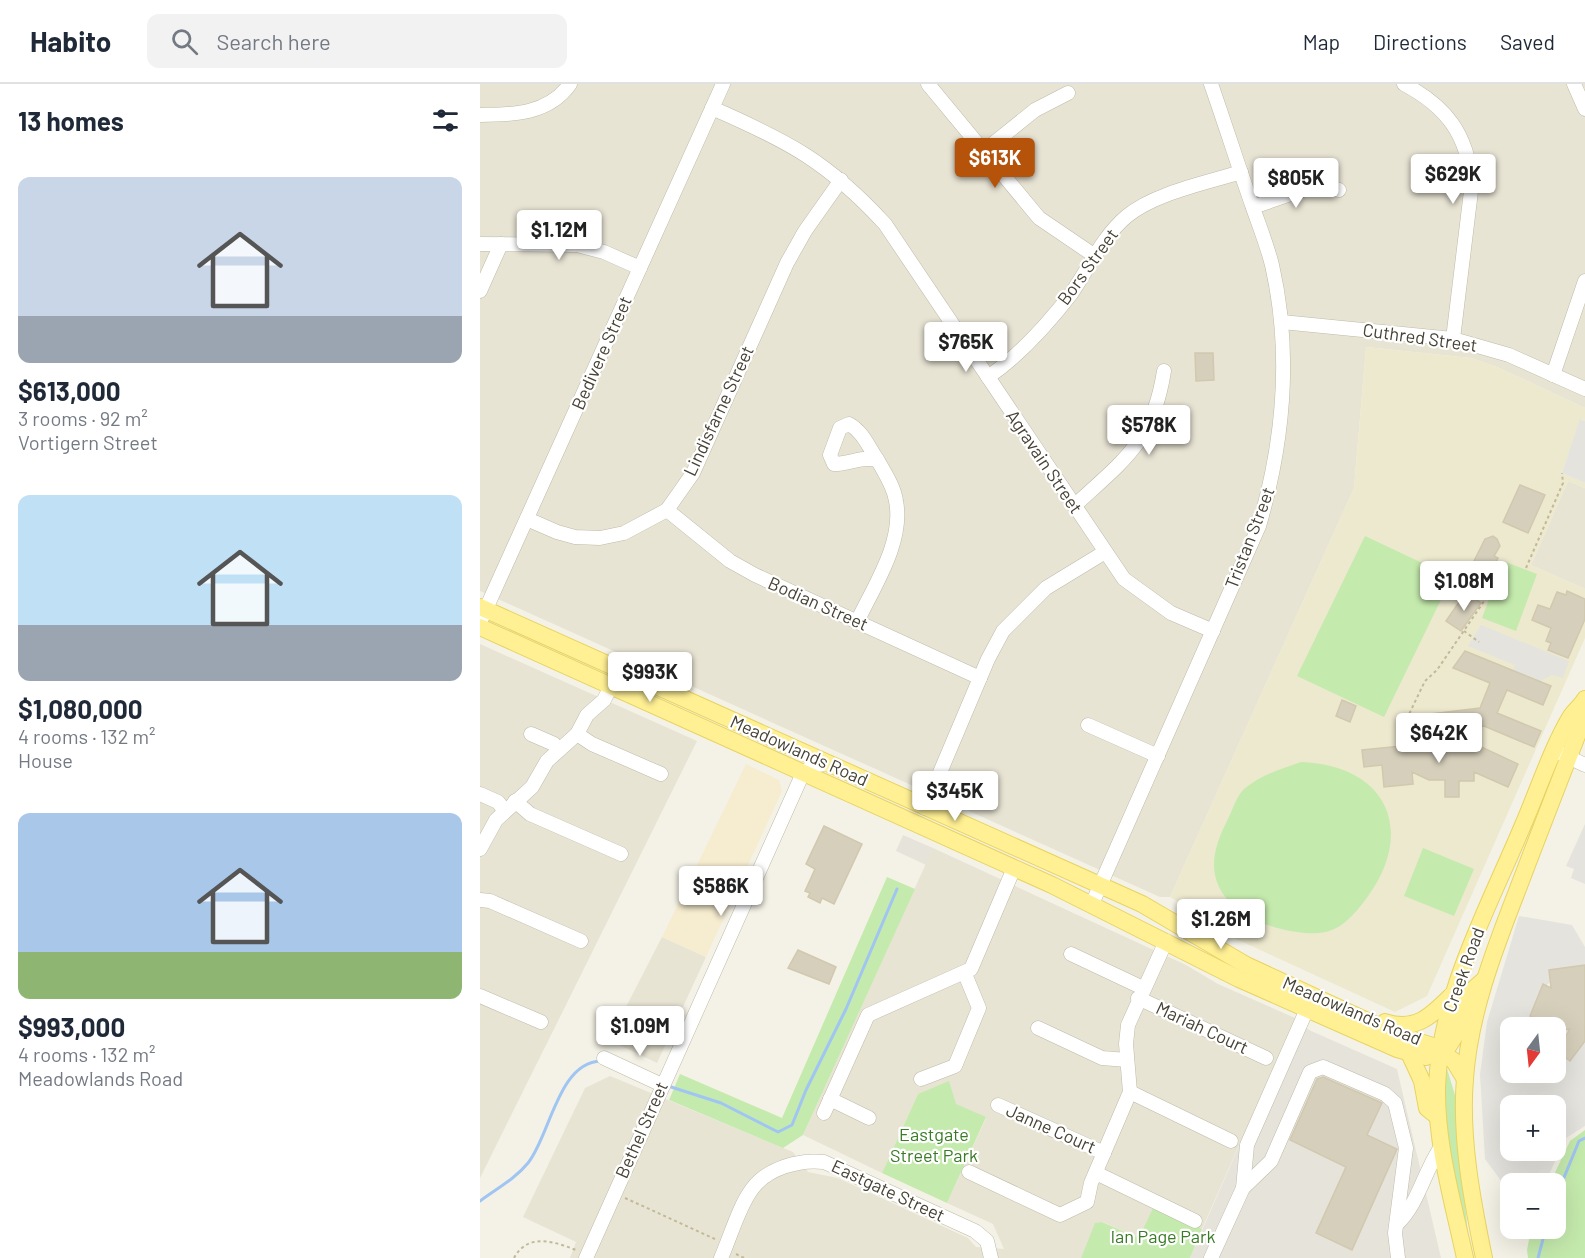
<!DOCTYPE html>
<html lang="en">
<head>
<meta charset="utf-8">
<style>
	body { margin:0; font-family:Barlow,sans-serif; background:#f2f2f3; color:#1f2937; height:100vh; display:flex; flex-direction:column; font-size:22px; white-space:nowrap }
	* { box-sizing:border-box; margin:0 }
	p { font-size:20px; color:#747a83 }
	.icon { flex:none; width:33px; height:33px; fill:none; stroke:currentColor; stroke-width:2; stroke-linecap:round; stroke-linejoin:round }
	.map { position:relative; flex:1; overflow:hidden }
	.details { display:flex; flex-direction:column; background:#fff; width:480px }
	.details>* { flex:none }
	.needle { width:39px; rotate:195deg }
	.fabs { position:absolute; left:1020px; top:933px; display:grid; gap:12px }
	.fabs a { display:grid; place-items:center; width:66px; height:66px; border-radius:12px; background:#fff; box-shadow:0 6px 24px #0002; font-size:30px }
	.price { position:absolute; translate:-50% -51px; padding:0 14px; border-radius:6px; background:#fff; color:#222; font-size:20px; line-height:39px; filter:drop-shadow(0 2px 3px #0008) }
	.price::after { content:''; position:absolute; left:50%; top:36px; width:18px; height:14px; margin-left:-9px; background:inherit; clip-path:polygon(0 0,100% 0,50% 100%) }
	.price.on { background:#b45309; color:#fff }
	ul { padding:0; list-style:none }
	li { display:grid; align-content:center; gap:12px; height:318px; padding:0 18px }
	li span { display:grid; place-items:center; height:186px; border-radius:12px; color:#555 }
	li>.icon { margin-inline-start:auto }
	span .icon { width:108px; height:108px; fill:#fffc; stroke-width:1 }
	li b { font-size:26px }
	h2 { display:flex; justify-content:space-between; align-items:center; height:72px; padding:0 18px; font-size:26px }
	header { display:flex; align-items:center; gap:36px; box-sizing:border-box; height:84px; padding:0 30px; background:#fff; border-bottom:2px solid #e0e1e3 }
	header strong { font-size:28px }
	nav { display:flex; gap:33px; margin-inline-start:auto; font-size:21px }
	.search { width:420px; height:54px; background:#f2f2f3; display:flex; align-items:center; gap:15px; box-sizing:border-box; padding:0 21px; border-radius:12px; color:#747a83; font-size:22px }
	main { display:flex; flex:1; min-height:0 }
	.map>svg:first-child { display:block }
	.residential { fill:#e8e4d4 }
	.commercial { fill:#f6ecd0 }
	.industrial { fill:#e6e3db }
	.education { fill:#ede9cf }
	.green { fill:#c5eaad }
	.parking { fill:#e4e3de; fill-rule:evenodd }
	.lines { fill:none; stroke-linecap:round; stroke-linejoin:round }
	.stream { stroke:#a0c5f3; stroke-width:3 }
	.building { fill:#d6cfbb; stroke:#d1c8ae; stroke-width:1.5 }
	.minor-casing { stroke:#bfbba8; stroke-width:15 }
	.major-casing { stroke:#e8d360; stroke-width:18 }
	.path { stroke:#c2b999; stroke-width:2; stroke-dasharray:3 3; stroke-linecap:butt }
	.minor { stroke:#fff; stroke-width:14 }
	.major { stroke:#fff094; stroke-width:16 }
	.labels { text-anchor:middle; stroke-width:4.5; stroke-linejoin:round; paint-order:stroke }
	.street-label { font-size:18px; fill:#474235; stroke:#fff }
	.park-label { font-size:18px; fill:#3a7b26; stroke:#fff }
</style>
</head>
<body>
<header>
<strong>Habito</strong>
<div class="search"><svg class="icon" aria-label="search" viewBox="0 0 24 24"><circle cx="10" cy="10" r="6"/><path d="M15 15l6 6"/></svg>Search here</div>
<nav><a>Map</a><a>Directions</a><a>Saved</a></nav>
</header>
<main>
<section class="details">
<h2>13 homes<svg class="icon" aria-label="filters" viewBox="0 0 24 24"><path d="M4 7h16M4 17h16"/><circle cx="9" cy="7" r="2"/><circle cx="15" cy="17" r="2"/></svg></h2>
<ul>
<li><span style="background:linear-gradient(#c9d6e8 75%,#9aa5b1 0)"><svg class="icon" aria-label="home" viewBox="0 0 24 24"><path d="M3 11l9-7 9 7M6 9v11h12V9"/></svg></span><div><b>$613,000</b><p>3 rooms · 92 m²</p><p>Vortigern Street</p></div></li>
<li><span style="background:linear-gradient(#bfe0f5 70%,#9aa5b1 0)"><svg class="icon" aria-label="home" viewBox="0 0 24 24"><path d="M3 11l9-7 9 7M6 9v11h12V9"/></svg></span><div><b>$1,080,000</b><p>4 rooms · 132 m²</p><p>House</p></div></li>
<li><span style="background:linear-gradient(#a9c7e8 75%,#8fb573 0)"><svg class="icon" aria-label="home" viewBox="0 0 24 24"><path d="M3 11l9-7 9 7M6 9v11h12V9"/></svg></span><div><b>$993,000</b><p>4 rooms · 132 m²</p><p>Meadowlands Road</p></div></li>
</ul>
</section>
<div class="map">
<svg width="1105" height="1174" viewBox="0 0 1105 1174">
	<rect width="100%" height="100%" fill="#f4f2e6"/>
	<g class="residential">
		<path d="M0,0H1105V324L1017,283L991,274L886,263L874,404L690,813H680L0,507Z"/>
		<path d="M1088,397L1105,404V505L1051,481Z"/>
		<path d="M0,560L217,657L0,1094Z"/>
		<path d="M453,764L706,881L738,900L815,934L722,1145L689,1131L659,1154L623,1138L616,1139L601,1174H90L96,1158L43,1133L105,1004L130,992L313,1068L328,1088L358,1094L488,1154L496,1163L524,1165L513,1140L467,1119L506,1034L438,1010L402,1089L323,1051Z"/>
		<path d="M182,853L226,873L177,979L129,956Z"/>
	</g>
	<path class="commercial" d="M266,680L299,696L302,707L226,873L182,853Z"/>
	<g class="industrial">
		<path d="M423,751L453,764L446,781L416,767Z"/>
		<path d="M815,934L829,946L917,985L961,1174H710Z"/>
	</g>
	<path class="education" d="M886,263L991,274L1017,283L1105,324V337L1101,335L1082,389L1105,399V404L1088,397L1051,481L1105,505V554L947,912L915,928L743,849L726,834L690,813L874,404Z"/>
	<g class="green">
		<path d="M885,452L972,493L904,633L817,592Z"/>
		<path d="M1023,477L1057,490L1036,547L1002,534Z"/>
		<path d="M821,678C907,681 937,747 886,815C877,827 864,843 849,847C826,855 776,841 758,826C724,798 731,767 749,733C753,724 757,712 764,705C781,691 801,685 821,678Z"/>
		<path d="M943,764L994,785L974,832L924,812Z"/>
		<path d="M407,793L435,805L323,1051L303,1064L189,1016L200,990L302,1034Z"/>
		<path d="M967,985L975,1011L988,1151L967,1071L963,996Z"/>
		<path d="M469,997L476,1020L506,1033L467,1119L402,1089L438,1010Z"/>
		<path d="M1105,1046V1174H1048L1047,1166L1051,1145L1076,1144V1100L1070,1099L1090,1057Z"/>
		<path d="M674,1122L722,1145L710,1174H601L615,1139L622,1138L659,1154Z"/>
	</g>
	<g class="parking">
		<path d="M1100,335L1105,337V399L1082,389Z"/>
		<path d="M1001,541L1089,577L1083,594L1072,591L1059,598L1033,587L1035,581L988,562Z"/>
		<path d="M1105,740V800L1091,794L1094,785L1086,782Z"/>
		<path d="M1039,832L1092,841L1105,863V881L1069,886L1070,898L1066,902L1063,901L1050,932L1077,943L1078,946L1090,945L1105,957V1042L1086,1054L1065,1099L1030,1100V1109L1005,1075L1000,990L1007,938ZM1030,944H1076V988H1030ZM1030,1022H1076V1066H1030Z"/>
	</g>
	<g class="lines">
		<g class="stream">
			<path d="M188,1002L241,1019L298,1048L312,1041L326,1006L366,925L417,805"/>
			<path d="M1076,1113L1099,1057L1105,1054"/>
			<path d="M0,1117C16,1105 35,1095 48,1079C70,1052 78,978 121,977"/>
			<path d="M1058,1174L1066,1144"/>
		</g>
	</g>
	<g class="building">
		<path d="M715,269H733L734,296L716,297Z"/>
		<path d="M1040,401L1065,411L1048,449L1023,438Z"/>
		<path d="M1013,452L1017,455L1020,462L1014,472L1018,474L1009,494L990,485L1005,455Z"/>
		<path d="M1087,507L1105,515V535L1088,574L1068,566L1071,559L1066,557L1071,544L1052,536L1058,521L1070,525L1077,508L1086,511Z"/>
		<path d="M986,508L1001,519L981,547L966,537Z"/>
		<path d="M985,567L1071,602L1063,621L1027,606L1017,629L1061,647L1054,663L1004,642L953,648L951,630L1000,624L1010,599L973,584Z"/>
		<path d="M862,616L876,622L870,638L856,632Z"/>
		<path d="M922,655L995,660L1038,680L1028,703L994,688V697H979V713H965V696H949L932,688L933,700L904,703L902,681L884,683L882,666L922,662Z"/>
		<path d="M344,742L382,760L354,820L342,814L340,819L328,813L330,809L325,807L335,785L326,780Z"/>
		<path d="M318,866L356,883L349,900L308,884Z"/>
		<path d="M1105,881V957L1090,977L1077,967L1090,945L1078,947L1077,943L1050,932L1063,900L1071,904L1069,886Z"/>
		<path d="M843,993L902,1019L887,1051L917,1065L872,1166L836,1149L866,1083L810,1056L837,995Z"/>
	</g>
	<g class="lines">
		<g class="minor-casing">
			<g id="minor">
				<path d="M448,0L559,134L615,172"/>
				<path d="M924,0C967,23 987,50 992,99L973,255"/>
				<path d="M1094,0L1105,25"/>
				<path d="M232,24C308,57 348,78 405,140L644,495L691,529L733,547"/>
				<path d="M0,31C33,31 69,30 90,0"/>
				<path d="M504,67L555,26L588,9"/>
				<path d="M773,123L840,100L859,106"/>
				<path d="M0,160L97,161L124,168L160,184"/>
				<path d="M0,207L21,160"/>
				<path d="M802,238L973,255L1029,271L1105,305"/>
				<path d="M1073,291L1105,197"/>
				<path d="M508,293C540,271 567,241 591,210C609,184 622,153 647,132C675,109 726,99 761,88"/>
				<path d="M594,422C644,376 673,358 684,287"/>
				<path d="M187,426L250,477L275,491L500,594"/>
				<path d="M47,435L77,448L95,453L120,454L144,449L187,426L213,389L307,179L325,147L361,96"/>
				<path d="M0,538L243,0"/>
				<path d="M377,538C394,502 424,458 416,417C414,402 404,388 397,375C388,362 383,348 369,340L360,344L350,371L354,380C370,380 381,372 397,376"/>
				<path d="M608,641L678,672"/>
				<path d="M51,650L74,660L78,667"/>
				<path d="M97,650L112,660L181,690"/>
				<path d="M1080,669L1105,681"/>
				<path d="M0,710L18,718L24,726"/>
				<path d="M35,717L50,730L141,770"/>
				<path d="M445,724L508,575L523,547L566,504L625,468"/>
				<path d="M0,765L16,736L52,703L67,677L97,650L107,631L124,616L131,602"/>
				<path d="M0,816L10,817L101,857"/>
				<path d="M612,820L779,442C804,356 812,269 792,181C787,161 779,141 772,121C758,81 745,40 731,0"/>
				<path d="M591,870L663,904"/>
				<path d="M0,912L61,938"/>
				<path d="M658,914L786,974"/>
				<path d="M558,944L622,974L647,976"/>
				<path d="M124,974L182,1001"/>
				<path d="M441,995L475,982L499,924L485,890"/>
				<path d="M650,1008L751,1057"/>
				<path d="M350,1015L389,1034"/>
				<path d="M518,1021L624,1069"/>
				<path d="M344,1029L388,931L491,885L534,784"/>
				<path d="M489,1088L580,1131L607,1118L611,1099L650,1008L646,960L648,941L686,857"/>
				<path d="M616,1089L715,1137"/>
				<path d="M763,1104L767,1061L831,916"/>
				<path d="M917,1140C939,1119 944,1087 961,1063"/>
				<path d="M106,1174L323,689L334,681L349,680"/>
				<path d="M241,1174C250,1154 259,1122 272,1105C287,1084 320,1075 344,1078L495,1147L507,1157L511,1174"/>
				<path d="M731,1174L763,1104L791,1077L830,988L843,983L905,1010L915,1019L926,1064L915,1149L918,1174"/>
			</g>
		</g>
		<g class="major-casing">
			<g id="major">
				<path d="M0,523L662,820L766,881L920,952L953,962L974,977L985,995"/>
				<path d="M0,543L572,801L759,895L917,965L946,973L968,963L975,952L987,911L1005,895"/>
				<path d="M905,938C936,948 951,932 972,911"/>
				<path d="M929,969L942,997L947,1024L958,1033"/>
				<path d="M985,1174C973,1118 956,1061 957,1003C960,910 1008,825 1043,741C1057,709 1073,661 1091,632C1095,626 1101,622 1105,615"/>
				<path d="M1004,1174C992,1116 980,1053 985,994C990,927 1015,864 1039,802C1060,747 1081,692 1103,637L1104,618"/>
			</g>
		</g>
		<g class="path">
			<path d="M1046,484L1083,399L1082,389"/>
			<path d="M984,547L999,558"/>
			<path d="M919,651L945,597L957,586L1009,510"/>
			<path d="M145,1114L235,1155"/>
			<path d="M256,1170L264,1174"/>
			<path d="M34,1174C48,1148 75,1158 96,1166"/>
		</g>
		<use href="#minor" class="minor"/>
		<use href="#major" class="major"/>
	</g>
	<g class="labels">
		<g class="street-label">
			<text transform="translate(608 183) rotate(-54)" y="6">Bors Street</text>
			<text transform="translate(940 254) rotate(8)" y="6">Cuthred Street</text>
			<text transform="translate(122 269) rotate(-66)" y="6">Bedivere Street</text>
			<text transform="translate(239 327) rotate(-65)" y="6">Lindisfarne Street</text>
			<text transform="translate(564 378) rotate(56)" y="6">Agravain Street</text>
			<text transform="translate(770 454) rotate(-69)" y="6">Tristan Street</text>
			<text transform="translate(338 520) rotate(24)" y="6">Bodian Street</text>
			<text transform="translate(319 667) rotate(24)" y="6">Meadowlands Road</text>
			<text transform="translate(984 886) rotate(-70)" y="6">Creek Road</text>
			<text transform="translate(872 927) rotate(23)" y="6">Meadowlands Road</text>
			<text transform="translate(722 944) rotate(25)" y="6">Mariah Court</text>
			<text transform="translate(571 1045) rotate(24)" y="6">Janne Court</text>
			<text transform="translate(162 1046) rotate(-66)" y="6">Bethel Street</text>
			<text transform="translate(408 1107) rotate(25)" y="6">Eastgate Street</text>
		</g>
		<g class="park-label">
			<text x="454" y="1057">Eastgate<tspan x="454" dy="21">Street Park</tspan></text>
			<text x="683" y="1159">Ian Page Park</text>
		</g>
	</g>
</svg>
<div class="fabs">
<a><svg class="needle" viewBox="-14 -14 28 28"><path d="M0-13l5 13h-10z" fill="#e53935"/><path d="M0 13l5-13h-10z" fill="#747a83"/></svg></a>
<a>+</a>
<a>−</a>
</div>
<b class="price on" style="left:515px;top:105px">$613K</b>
<b class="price" style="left:973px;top:121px">$629K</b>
<b class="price" style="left:816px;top:125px">$805K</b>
<b class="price" style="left:79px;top:177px">$1.12M</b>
<b class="price" style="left:486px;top:289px">$765K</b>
<b class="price" style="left:669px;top:372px">$578K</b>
<b class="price" style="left:984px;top:528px">$1.08M</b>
<b class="price" style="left:170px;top:619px">$993K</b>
<b class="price" style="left:959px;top:680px">$642K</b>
<b class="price" style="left:475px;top:738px">$345K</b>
<b class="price" style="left:241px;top:833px">$586K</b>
<b class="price" style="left:741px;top:866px">$1.26M</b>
<b class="price" style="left:160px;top:973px">$1.09M</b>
</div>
</main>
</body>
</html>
